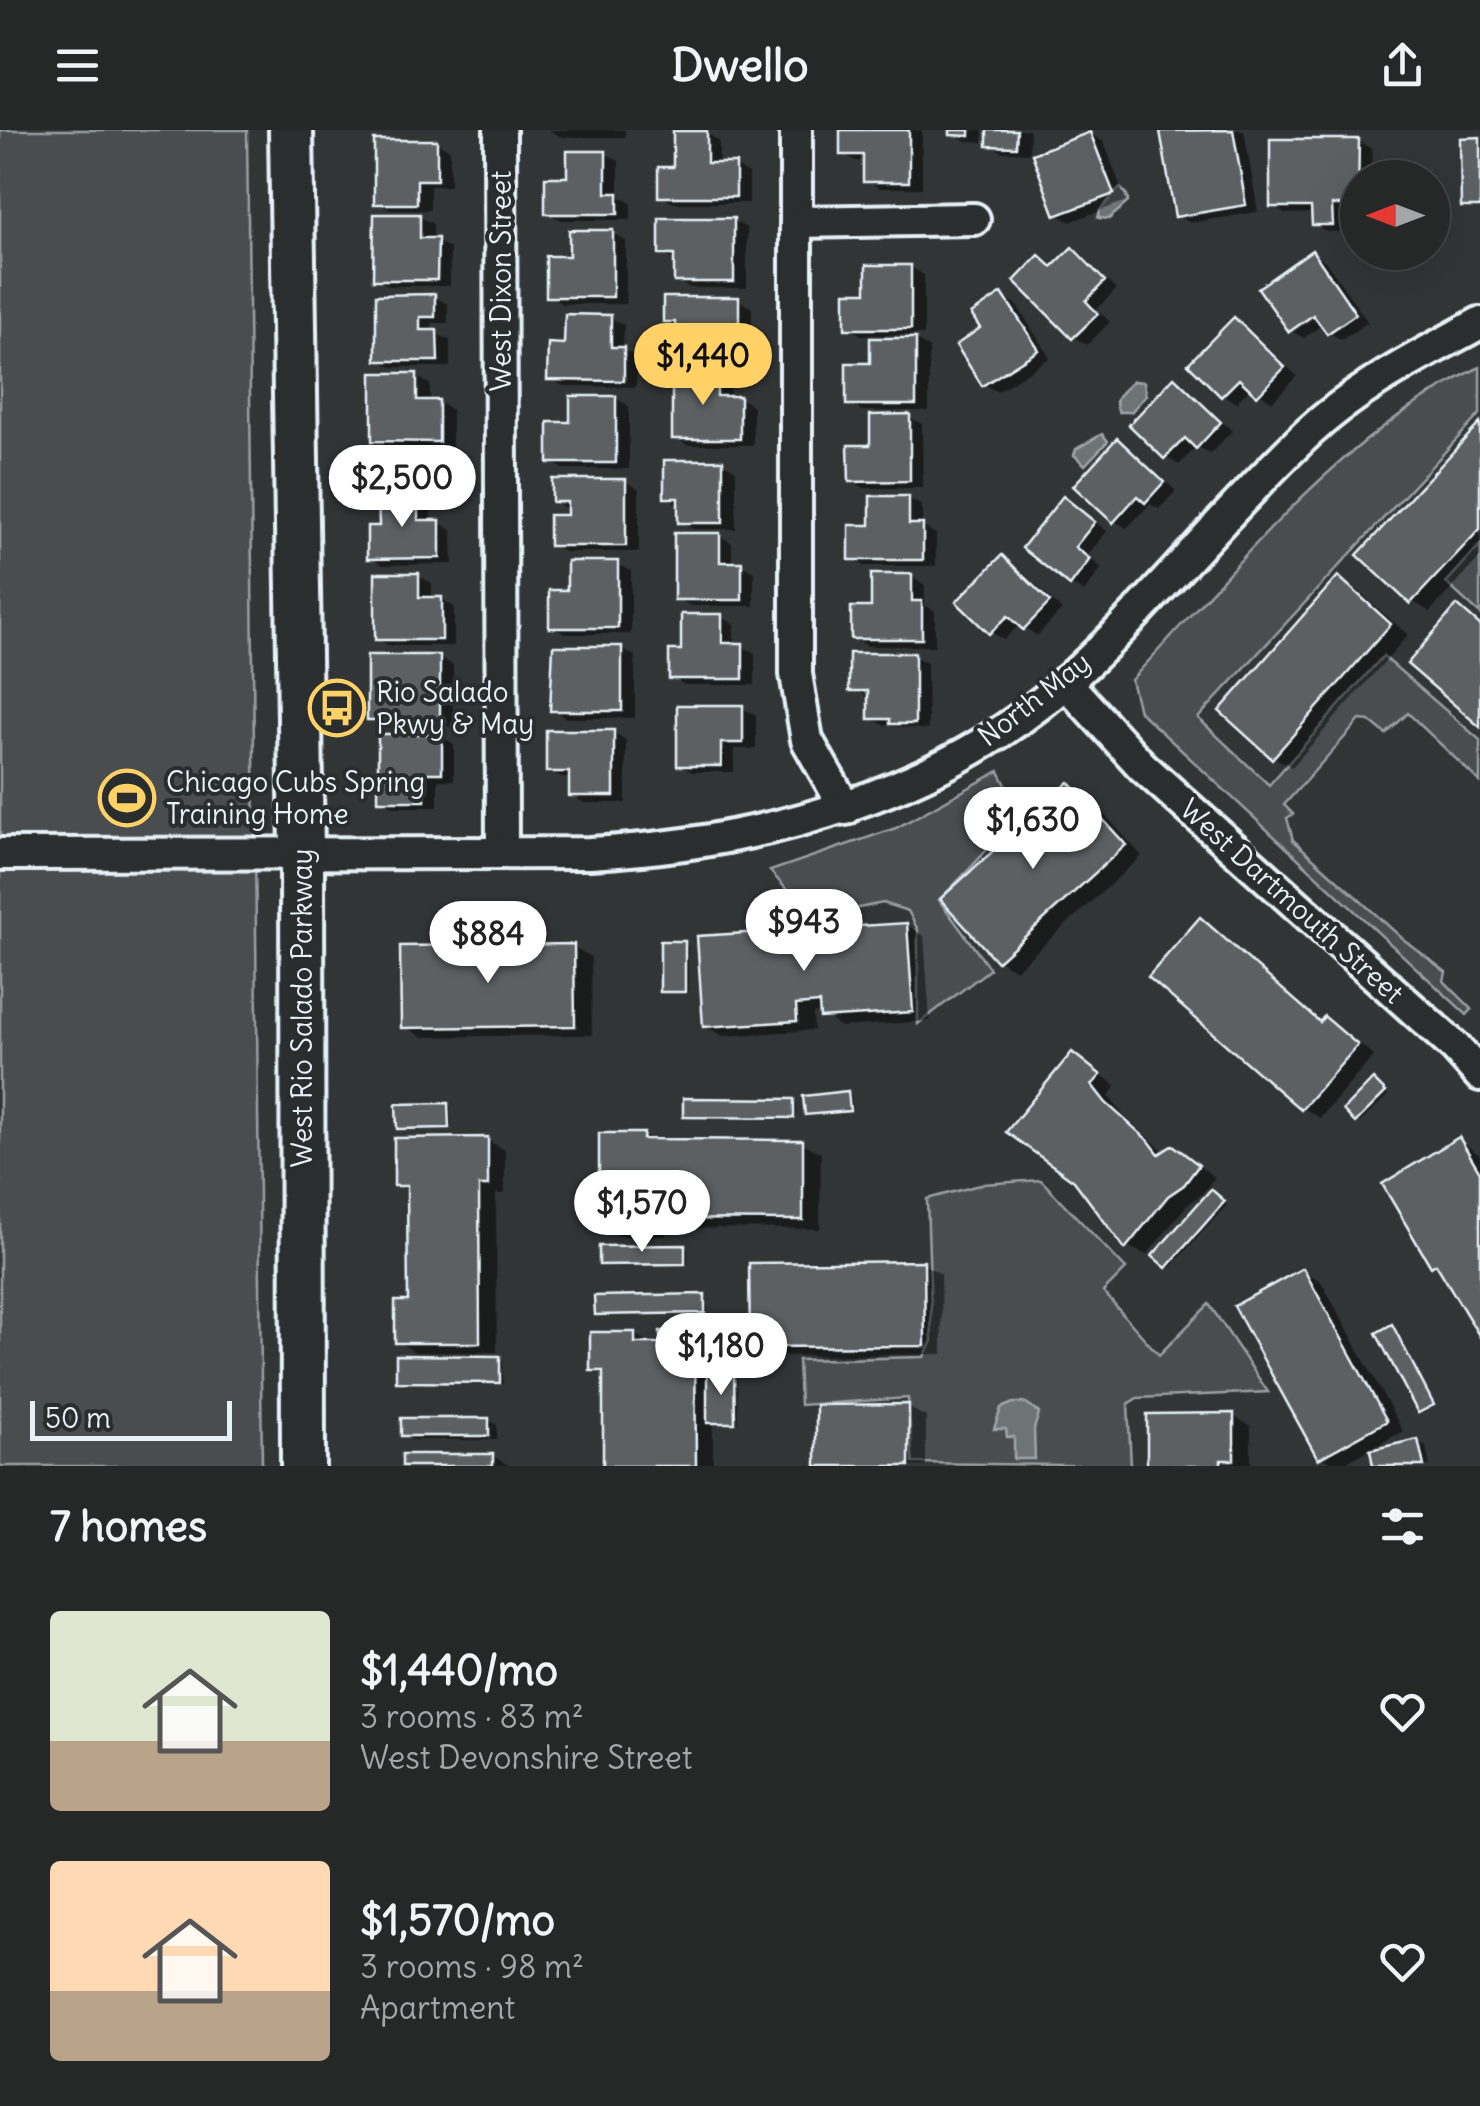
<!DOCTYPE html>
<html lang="en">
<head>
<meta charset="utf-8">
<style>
	body { margin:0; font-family:Delius,sans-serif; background:#323434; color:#f1f3f6; height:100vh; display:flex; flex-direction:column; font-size:38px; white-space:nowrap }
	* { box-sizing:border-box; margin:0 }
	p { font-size:32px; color:#a4a6a8 }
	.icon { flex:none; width:55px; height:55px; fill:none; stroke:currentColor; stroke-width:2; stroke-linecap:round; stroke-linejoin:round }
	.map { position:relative; height:1336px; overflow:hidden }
	.side { display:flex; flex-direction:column; background:#262828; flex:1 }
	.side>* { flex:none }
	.needle { width:65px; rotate:270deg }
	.fabs { position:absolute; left:1340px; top:30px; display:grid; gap:20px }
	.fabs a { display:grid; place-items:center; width:110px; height:110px; border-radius:50%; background:#262828; box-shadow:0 10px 40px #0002,0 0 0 2px #424445; font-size:50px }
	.scale { position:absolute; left:30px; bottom:25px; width:202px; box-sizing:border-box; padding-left:10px; border:5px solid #e8f1f8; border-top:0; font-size:28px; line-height:35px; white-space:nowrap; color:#e8f1f8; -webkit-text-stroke:8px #2a2d2e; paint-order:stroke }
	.price { position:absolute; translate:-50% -85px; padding:0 22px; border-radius:35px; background:#fff; color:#222; font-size:32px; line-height:65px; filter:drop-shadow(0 2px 5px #0008) }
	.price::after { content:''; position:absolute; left:50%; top:60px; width:30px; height:22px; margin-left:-15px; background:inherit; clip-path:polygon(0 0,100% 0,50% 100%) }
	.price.active { background:#ffd166; color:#111 }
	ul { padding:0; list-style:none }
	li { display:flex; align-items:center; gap:30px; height:250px; padding:0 50px }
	li span { display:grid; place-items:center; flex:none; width:280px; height:200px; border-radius:10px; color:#555 }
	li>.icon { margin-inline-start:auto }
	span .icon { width:120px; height:120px; fill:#fffc; stroke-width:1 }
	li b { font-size:42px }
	h2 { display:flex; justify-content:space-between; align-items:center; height:120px; padding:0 50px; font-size:42px }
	header { display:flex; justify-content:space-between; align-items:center; height:130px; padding:0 50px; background:#262828; font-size:45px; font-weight:700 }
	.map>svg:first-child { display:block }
	.green { fill:#494d4f; stroke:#989fa4; stroke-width:2.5 }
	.water { fill:#6e7376; stroke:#9fa5aa; stroke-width:2.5 }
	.shadow { fill:#0007 }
	.building { fill:#5c6063; stroke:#e8f1f8; stroke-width:2.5 }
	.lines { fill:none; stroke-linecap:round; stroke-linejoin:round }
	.street-casing { stroke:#e8f1f8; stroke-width:38 }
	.secondary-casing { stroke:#e8f1f8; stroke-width:50 }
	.street { stroke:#2a2d2e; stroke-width:30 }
	.secondary { stroke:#2a2d2e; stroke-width:42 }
	.labels { text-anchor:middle; stroke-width:8; stroke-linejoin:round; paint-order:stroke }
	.street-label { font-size:28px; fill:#e8f1f8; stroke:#2a2d2e }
	.poi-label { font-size:28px; fill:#e8f1f8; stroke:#2a2d2e; text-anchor:start }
</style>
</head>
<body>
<header><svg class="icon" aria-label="menu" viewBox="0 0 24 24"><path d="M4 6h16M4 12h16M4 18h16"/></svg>Dwello<svg class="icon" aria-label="share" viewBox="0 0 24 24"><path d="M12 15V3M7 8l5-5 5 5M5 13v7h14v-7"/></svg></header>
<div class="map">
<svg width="1480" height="1336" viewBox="0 0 1480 1336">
	<rect width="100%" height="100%" fill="#323536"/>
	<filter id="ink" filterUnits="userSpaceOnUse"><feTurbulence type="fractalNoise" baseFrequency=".01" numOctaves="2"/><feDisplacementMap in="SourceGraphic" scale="20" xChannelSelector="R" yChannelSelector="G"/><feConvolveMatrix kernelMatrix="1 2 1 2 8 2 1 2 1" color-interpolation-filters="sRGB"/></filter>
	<g filter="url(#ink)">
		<g class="green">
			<path d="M0,0H247L262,1336H0Z"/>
			<path d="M1480,237V284L1198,588L1269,655L1383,526L1480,610V652L1408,583L1386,604L1370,591L1360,590L1284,675L1293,684L1287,688L1293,710L1403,809L1446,842L1444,851L1472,879L1467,885L1139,581L1131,550C1235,439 1341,303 1480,237Z"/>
			<path d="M1480,415V484L1446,453Z"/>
			<path d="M999,641C1003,650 1010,661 1012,670C1017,697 957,751 939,770L990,839L918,894V800L908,781L883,773L849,780L823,779L798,772L770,741L896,698Z"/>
			<path d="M1041,1050L1126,1139L1103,1162L1159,1225L1209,1174L1268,1262L1137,1268L1128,1274L1131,1336L913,1333L908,1268L800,1275L798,1230L924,1227L932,1211L927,1069L983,1054Z"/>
		</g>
		<g class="water">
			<path d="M1120,58L1127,65L1128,72L1109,89L1098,88L1100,80Z"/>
			<path d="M1133,251L1144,252L1146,265L1131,282H1119C1110,267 1124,261 1133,251Z"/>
			<path d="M1102,304L1108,311L1085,335L1074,325L1076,319Z"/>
			<path d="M1013,1273H1026L1039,1283L1034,1299L1035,1329H1014V1307H1007L1006,1299H994L1001,1278Z"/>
		</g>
		<g class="shadow">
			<path d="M549,0H625V7H561Z"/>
			<path d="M843,0H922V58H879L866,50V31H856L843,24Z"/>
			<path d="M953,0H983V12L966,11L953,4Z"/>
			<path d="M990,0H1030L1029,23L1002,22L989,14Z"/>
			<path d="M1183,0H1244L1258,82L1190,93L1177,85L1163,3Z"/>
			<path d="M706,3L719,11V36H736L749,44V73H673L660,65L675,40Z"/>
			<path d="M1090,4L1104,12L1126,71L1070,92L1057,84Z"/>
			<path d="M1359,11L1372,19V48H1358V81H1345V101L1327,102L1314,94V83L1286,84L1273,76Z"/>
			<path d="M437,12L450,20V56H430V80H390L376,72Z"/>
			<path d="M606,24L619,31V66L631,73V90H561L548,83L569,50Z"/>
			<path d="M420,87L433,94V110L450,118V156H389L376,148Z"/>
			<path d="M734,91L747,98V158H690L676,151V132L662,123Z"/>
			<path d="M612,103L626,111V174H562L549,166L571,128Z"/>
			<path d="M1072,121L1085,128L1116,160L1097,179L1110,192L1087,215L1074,207L1017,151L1040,128L1055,138Z"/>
			<path d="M1312,123L1325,131L1368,192L1342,210L1329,203L1323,194L1304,208L1293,202L1325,180L1322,175L1290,200Z"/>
			<path d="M911,137L924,145V205H861L848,197L868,165Z"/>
			<path d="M1003,166L1016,174L1050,228L997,262L984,254V199Z"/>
			<path d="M435,167L448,174V193H432V202L450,210V237H391L378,229Z"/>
			<path d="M739,170L752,178V211H734V239H711L730,251V268H740L753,276V315H687L674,307L697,243L677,232V197L665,190Z"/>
			<path d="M610,188L624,195L623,220L637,227L636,257L563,256L550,248L567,216Z"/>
			<path d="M1234,190L1247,197L1297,246L1272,272L1251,257L1236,273L1223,265L1191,234Z"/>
			<path d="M916,210L929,218V281H862L849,273L872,236Z"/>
			<path d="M416,246L430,254V272H439L452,280V318L388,317L374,310Z"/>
			<path d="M1175,250L1188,258L1232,301L1210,324L1197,316L1179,335L1166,327L1132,295Z"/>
			<path d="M615,268L629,276V339H563L550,331L572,295Z"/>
			<path d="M909,287L922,294L923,358H864L851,351Z"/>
			<path d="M1480,297V427L1430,482L1412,471Z"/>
			<path d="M1117,311L1130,318L1176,361L1159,379L1150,374L1127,398L1114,391Z"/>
			<path d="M722,332L736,340V399H693L680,391V375L666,367Z"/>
			<path d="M625,351L639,359V422H565L552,415L569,387L567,379L554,371Z"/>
			<path d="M418,364L431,371V392H439L452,400L453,434L383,435L370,427L381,398Z"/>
			<path d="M908,368L922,376V396L936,404V436H864L851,428L872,397Z"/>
			<path d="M1076,377L1107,401L1087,426L1102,438L1084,462L1071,454Z"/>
			<path d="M719,405L732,413V435H741L754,442V476H690L676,468Z"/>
			<path d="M1003,428L1016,436L1062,480L1037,506L1020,494L1004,510L991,502Z"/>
			<path d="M617,434L631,441V504H565L552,497L570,462Z"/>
			<path d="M418,446L432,453V469H441L454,477V516H390L377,509Z"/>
			<path d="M912,447L925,455V475L935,481V516H867L854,508L873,479Z"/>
			<path d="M1339,449L1356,459L1408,505L1292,637L1274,627L1222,581Z"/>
			<path d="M721,487L734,494V516H742L755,523V555H684L671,547L683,523Z"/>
			<path d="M621,519L635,526V588H566L553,580Z"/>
			<path d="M914,526L927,533L928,600L884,595L870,588V567L852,559Z"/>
			<path d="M439,527L453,535V597H383L370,589Z"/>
			<path d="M742,578L756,585V619H734V642H692L679,635Z"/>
			<path d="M613,602L626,610V673H584L571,665V648H562L549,641Z"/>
			<path d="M441,606L454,614V650H438V677H394L380,669Z"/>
			<path d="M1070,655L1087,665L1142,726L1016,840L999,830Z"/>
			<path d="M1201,790L1218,801L1323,892L1325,889L1342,899L1374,926L1320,988L1303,978L1152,847Z"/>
			<path d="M907,795L924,806L930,891L840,897L822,883L813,884L814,900L723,906L705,896Z"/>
			<path d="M685,814L688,816V862H666L662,860Z"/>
			<path d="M574,817L591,827L592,905L422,907L404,896Z"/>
			<path d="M1073,926L1117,956L1109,966L1124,986L1166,1023L1173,1018L1215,1047L1202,1064L1186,1076L1147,1125L1124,1115Z"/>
			<path d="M1377,954L1388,965L1360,993L1346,980Z"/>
			<path d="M848,964L851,966L852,982L807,984Z"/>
			<path d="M793,971L797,973L796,989L685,986Z"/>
			<path d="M448,975L451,977V998H399Z"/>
			<path d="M643,1005L654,1012L803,1013L821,1023L820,1099L666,1098V1106H619L602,1096Z"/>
			<path d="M487,1010L505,1020V1064H496L497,1222H415L398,1212L410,1173V1062L397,1054Z"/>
			<path d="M1459,1010L1480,1025V1202L1443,1141L1433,1135Z"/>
			<path d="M1215,1064L1227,1075L1170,1138L1167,1136Z"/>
			<path d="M685,1117L688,1119V1134H602Z"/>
			<path d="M923,1134L941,1144L942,1224L770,1226L752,1215Z"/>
			<path d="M1303,1140L1321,1151L1403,1301L1340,1336L1320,1327Z"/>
			<path d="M704,1167L707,1169L708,1184L597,1183Z"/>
			<path d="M1392,1197L1436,1276L1423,1283L1420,1281Z"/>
			<path d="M634,1204L653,1215L694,1204L712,1214L713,1244L737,1246L738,1294H713V1336H606L605,1246L593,1239Z"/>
			<path d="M500,1229L503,1231V1254L398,1251Z"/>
			<path d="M908,1277L926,1287V1336H819Z"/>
			<path d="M1233,1286L1251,1296V1336H1150Z"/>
			<path d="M489,1290L497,1295V1310H412L403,1305Z"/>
			<path d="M1418,1312L1426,1317L1430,1336H1376Z"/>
			<path d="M493,1326L510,1336H404Z"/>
		</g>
		<g class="building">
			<path d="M840,0H909V52H863V25H840Z"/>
			<path d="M950,0H970V6L950,5Z"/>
			<path d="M987,0H1017L1016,17L987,16Z"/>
			<path d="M1233,0L1246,75L1175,87L1160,1Z"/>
			<path d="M673,1H707V33H736V67H658V37H673Z"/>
			<path d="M1090,2L1114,64L1055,86L1032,24Z"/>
			<path d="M1480,7V77H1461L1460,8Z"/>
			<path d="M1270,9H1359L1358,75H1332L1333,95H1312L1311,77H1270Z"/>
			<path d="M374,10H437V50H417V74H374Z"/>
			<path d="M567,21H606V63H618V84H545V47H567Z"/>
			<path d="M374,84H420V108H438L437,150H373Z"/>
			<path d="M659,88H734V152H674V125H659Z"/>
			<path d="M569,100H613V167H546V126H569Z"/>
			<path d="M1072,117L1105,151L1086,171L1098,184L1072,209L1014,151L1039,125L1052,137Z"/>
			<path d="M1312,120L1356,184L1327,204L1313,185L1289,202L1258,158Z"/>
			<path d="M866,135H911V199H845V162H866Z"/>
			<path d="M1002,163L1039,220L982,256L956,215L980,198L971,184Z"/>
			<path d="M435,164V187H420V200H437L438,231H376V165Z"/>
			<path d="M663,167H739V205H721V233H675V192H663Z"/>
			<path d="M565,184L611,185V217H624V251L547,250L548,213L564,214Z"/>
			<path d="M1234,187L1285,237L1257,266L1239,249L1221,267L1188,234Z"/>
			<path d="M870,208H916V275H846V233H870Z"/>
			<path d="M672,240H717V266H740V309H672Z"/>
			<path d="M372,243H417V270H439V312L372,311Z"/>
			<path d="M1174,247L1221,292L1196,319L1185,308L1164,329L1129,295Z"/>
			<path d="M570,266H616V333H548V292H570Z"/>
			<path d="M910,284V351L849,352L848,315H870V285Z"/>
			<path d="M1480,293V399L1410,474L1357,425Z"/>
			<path d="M1117,308L1164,352L1145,373L1137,366L1113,393L1073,356Z"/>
			<path d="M664,330H723V393H678V368H664Z"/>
			<path d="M552,349H626V416H549V385H567V372H552Z"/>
			<path d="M378,361H418V390H440V428L367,429V396H379Z"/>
			<path d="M870,366H909V394H923V430H849V395H870Z"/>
			<path d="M1063,366L1095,392L1075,417L1090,429L1070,456L1022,418Z"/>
			<path d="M674,403H720V432H742V470H674Z"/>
			<path d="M1002,425L1050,472L1023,500L1008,486L989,504L956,472Z"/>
			<path d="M567,431H618V498H549V460H567Z"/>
			<path d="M375,443H419V467H442V510H375Z"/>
			<path d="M871,444H912V471H922V509H851V477H871Z"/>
			<path d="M1338,446L1391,494L1272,629L1219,581Z"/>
			<path d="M1457,475L1480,495V597L1407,534Z"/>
			<path d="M681,484H722V513H743V549H669V520H681Z"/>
			<path d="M553,516H622V581H550Z"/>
			<path d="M849,523H915V594H890V589H868V561H849Z"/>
			<rect x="367" y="525" width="73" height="65"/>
			<path d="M677,575H743V613H721V636H677Z"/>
			<path d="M546,600H614V666H569V642H546Z"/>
			<path d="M378,604H442V643H425V671H378Z"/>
			<path d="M1069,652L1126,715L997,832L940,769Z"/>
			<path d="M1200,787L1320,892L1324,886L1358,915L1301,980L1148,847Z"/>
			<path d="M907,793L913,882L820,888L819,873L796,875L797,891L703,897L697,806Z"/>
			<rect x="660" y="811" width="25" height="51"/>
			<path d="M574,814L575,896L401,898L400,816Z"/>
			<path d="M1072,922L1101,945L1092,955L1106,973L1149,1011L1159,1024L1173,1015L1199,1035L1184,1055L1168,1066L1125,1119L1074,1051L1006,1002Z"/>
			<path d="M1373,949L1386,962L1355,993L1343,980Z"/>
			<path d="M848,961L850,981L805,985L803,966Z"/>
			<path d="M683,968L794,969V988L683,987Z"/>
			<path d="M448,973L449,998L397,999L396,974Z"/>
			<path d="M599,1003H644L643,1009L803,1010V1090L649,1089V1097H599Z"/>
			<path d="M488,1007V1056H479L480,1213H395V1171H408L407,1056H394V1008Z"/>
			<path d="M1459,1007L1480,1042V1207L1436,1134L1431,1137L1382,1054Z"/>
			<path d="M1211,1059L1225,1071L1166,1138L1152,1126Z"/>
			<path d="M685,1115V1134L599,1135V1116Z"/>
			<path d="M924,1131L925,1216L750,1217L749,1133Z"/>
			<path d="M1303,1138L1387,1291L1318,1329L1234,1176Z"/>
			<path d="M705,1164V1183L595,1185L594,1166Z"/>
			<path d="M1392,1194L1434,1275L1418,1283L1376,1203Z"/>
			<path d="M660,1201H695L696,1336H603V1241H590V1202H635V1213H660Z"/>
			<path d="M396,1225L500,1226V1253L396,1252Z"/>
			<path d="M707,1242H734L735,1293H707Z"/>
			<path d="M909,1274V1336H816V1275Z"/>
			<path d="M1234,1283V1330H1221V1336H1147V1284Z"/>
			<rect x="401" y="1288" width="88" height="18"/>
			<path d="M1418,1309L1424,1336H1373L1370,1320Z"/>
			<rect x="402" y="1324" width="91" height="12"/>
		</g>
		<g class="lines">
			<g class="street-casing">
				<g id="street">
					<path d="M500,0L502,723"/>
					<path d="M796,0V544L807,610L846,679"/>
					<path d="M796,92L974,89"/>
					<path d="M1065,552L1142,636L1455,917L1480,945"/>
					<path d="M0,724L590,723C763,714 946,664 1076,543C1158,467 1227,379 1308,303C1357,257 1422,225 1480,193"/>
				</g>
			</g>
			<g class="secondary-casing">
				<path id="secondary" d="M291,0L302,723L303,1336"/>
			</g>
			<use href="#street" class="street"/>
			<use href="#secondary" class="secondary"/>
		</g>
	</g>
	<defs>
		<g id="bus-ring" transform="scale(2.875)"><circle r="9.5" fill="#2a2d2e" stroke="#ffd166" stroke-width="1.5"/><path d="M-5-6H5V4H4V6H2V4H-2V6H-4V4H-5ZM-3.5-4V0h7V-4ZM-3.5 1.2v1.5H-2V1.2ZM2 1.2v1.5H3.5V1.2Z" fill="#ffd166"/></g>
		<g id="stadium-ring" transform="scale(2.875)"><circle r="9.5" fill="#2a2d2e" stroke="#ffd166" stroke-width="1.5"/><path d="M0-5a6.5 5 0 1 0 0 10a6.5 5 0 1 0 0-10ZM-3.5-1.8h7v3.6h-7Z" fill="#ffd166"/></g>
	</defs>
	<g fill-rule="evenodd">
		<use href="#bus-ring" x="337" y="578"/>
		<use href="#stadium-ring" x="127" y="668"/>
	</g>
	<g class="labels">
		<g class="street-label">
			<text transform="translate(501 151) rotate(-90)" y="10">West Dixon Street</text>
			<text transform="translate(1034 569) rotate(-38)" y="10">North May</text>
			<text transform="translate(1292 771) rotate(42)" y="10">West Dartmouth Street</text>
			<text transform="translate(302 878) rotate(-90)" y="10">West Rio Salado Parkway</text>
		</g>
		<g class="poi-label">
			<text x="376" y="572">Rio Salado<tspan x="376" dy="32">Pkwy &amp; May</tspan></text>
			<text x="166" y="662">Chicago Cubs Spring<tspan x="166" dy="32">Training Home</tspan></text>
		</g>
	</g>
</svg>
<div class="fabs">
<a><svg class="needle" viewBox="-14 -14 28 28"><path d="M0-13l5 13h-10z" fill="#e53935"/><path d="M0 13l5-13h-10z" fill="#a4a6a8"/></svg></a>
</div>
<div class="scale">50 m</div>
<b class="price active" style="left:703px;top:278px">$1,440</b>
<b class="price" style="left:402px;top:400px">$2,500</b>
<b class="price" style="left:1033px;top:742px">$1,630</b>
<b class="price" style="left:804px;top:844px">$943</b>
<b class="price" style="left:488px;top:856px">$884</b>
<b class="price" style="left:642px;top:1125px">$1,570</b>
<b class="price" style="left:721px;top:1268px">$1,180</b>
</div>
<section class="side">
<h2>7 homes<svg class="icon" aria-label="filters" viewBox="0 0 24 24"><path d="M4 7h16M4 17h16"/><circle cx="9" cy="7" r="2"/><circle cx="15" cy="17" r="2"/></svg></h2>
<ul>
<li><span style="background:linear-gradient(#dfe7d0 65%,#b9a48a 0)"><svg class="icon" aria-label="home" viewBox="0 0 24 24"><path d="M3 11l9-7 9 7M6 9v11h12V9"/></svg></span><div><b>$1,440/mo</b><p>3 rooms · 83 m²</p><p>West Devonshire Street</p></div><svg class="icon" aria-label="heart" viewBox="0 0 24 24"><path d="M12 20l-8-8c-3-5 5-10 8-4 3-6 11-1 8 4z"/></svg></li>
<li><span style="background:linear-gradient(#ffd9b3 65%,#b9a48a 0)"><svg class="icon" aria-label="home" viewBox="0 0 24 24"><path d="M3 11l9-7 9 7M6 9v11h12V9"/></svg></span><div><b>$1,570/mo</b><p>3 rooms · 98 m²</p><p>Apartment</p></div><svg class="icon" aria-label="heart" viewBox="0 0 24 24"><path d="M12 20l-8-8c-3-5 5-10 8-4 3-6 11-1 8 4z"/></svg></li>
</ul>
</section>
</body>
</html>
